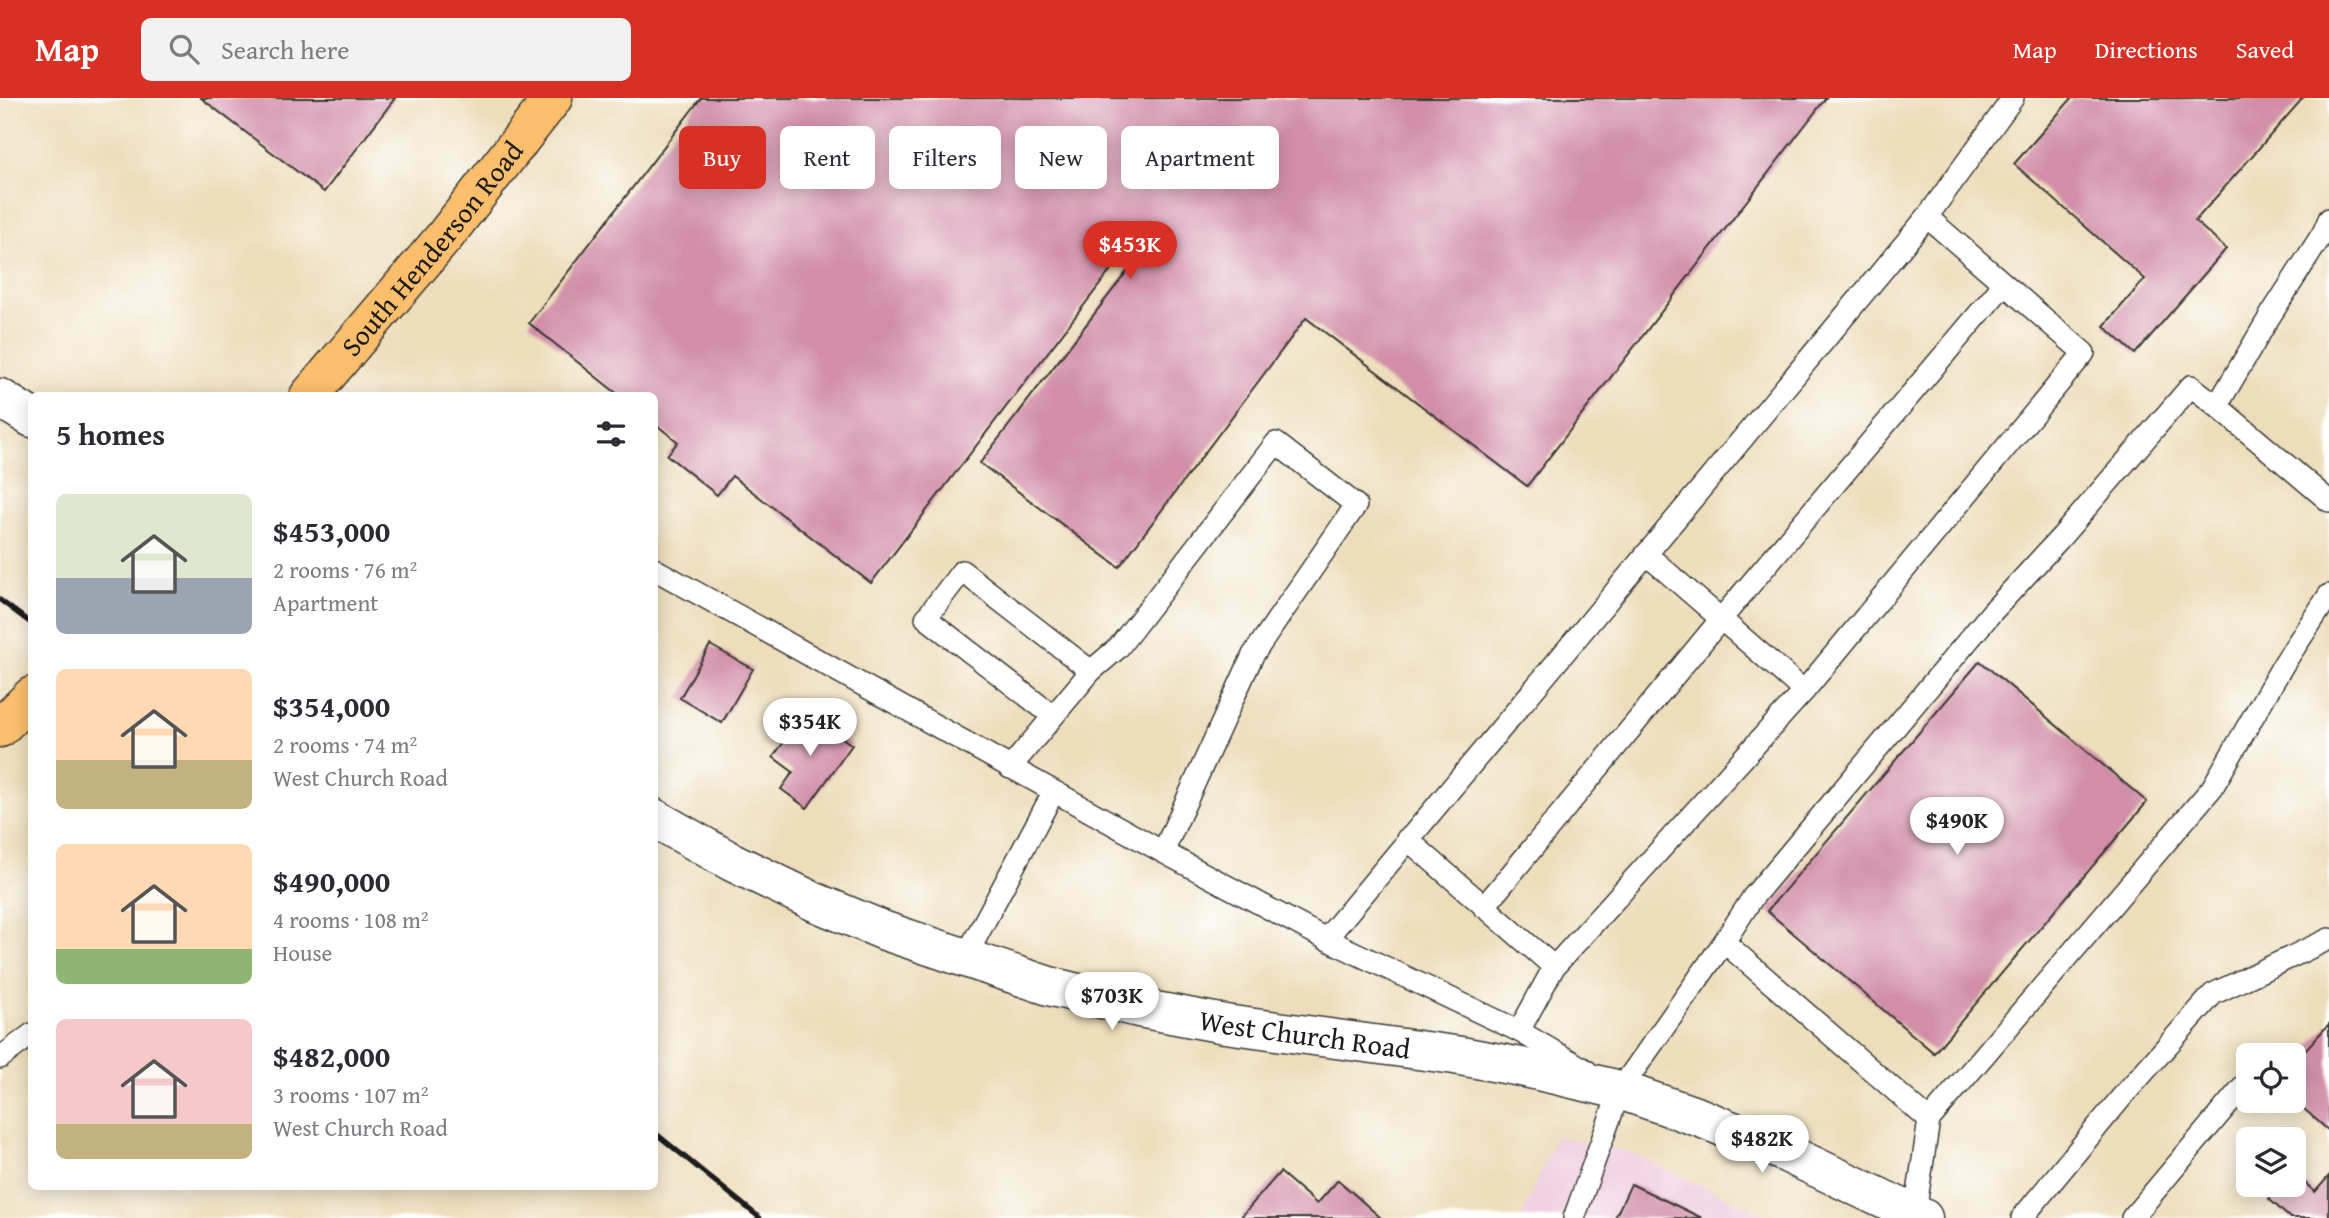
<!DOCTYPE html>
<html lang="en">
<head>
<meta charset="utf-8">
<style>
	body { margin:0; font-family:"Gentium Book Plus",serif; background:#f2f2f3; color:#2b2b33; height:100vh; display:flex; flex-direction:column; font-size:26px; white-space:nowrap }
	* { box-sizing:border-box; margin:0 }
	p { font-size:23px; color:#7c7c81 }
	.icon { flex:none; width:38px; height:38px; fill:none; stroke:currentColor; stroke-width:2; stroke-linecap:round; stroke-linejoin:round }
	.map { position:relative; flex:1; overflow:hidden }
	.sheet { position:absolute; left:28px; top:294px; width:630px; height:798px; display:flex; flex-direction:column; background:#fff; border-radius:10px; box-shadow:0 4px 18px #0003 }
	.sheet>* { flex:none }
	.hud { position:absolute; left:679px; top:28px; width:665px; height:63px; display:flex; gap:14px }
	.buttons { position:absolute; left:2236px; top:945px; display:grid; gap:14px }
	.buttons a { display:grid; place-items:center; width:70px; height:70px; border-radius:10px; background:#fff; box-shadow:0 4px 18px #0003; font-size:35px }
	.price { position:absolute; translate:-50% -60px; padding:0 16px; border-radius:24px; background:#fff; color:#222; font-size:23px; line-height:46px; filter:drop-shadow(0 2px 4px #0008) }
	.price::after { content:''; position:absolute; left:50%; top:42px; width:21px; height:16px; margin-left:-10px; background:inherit; clip-path:polygon(0 0,100% 0,50% 100%) }
	.price.current { background:#d93025; color:#fff }
	ul { padding:0; list-style:none }
	li { display:flex; align-items:center; gap:21px; height:175px; padding:0 28px }
	li span { display:grid; place-items:center; flex:none; width:196px; height:140px; border-radius:10px; color:#555 }
	li>.icon { margin-inline-start:auto }
	span .icon { width:84px; height:84px; fill:#fffc; stroke-width:1 }
	li b { font-size:30px }
	h2 { display:flex; justify-content:space-between; align-items:center; height:84px; padding:0 28px; font-size:30px }
	.chip { padding:0 24px; border-radius:10px; background:#fff; box-shadow:0 4px 18px #0003; font-size:24px; line-height:63px }
	.chip.current { background:#d93025; color:#fff }
	header { display:flex; align-items:center; gap:42px; box-sizing:border-box; height:98px; padding:0 35px; background:#d93025; color:#fff }
	header strong { font-size:33px }
	nav { display:flex; gap:38px; margin-inline-start:auto; font-size:24px }
	.search { width:490px; height:63px; background:#f2f2f3; display:flex; align-items:center; gap:18px; box-sizing:border-box; padding:0 24px; border-radius:10px; color:#7c7c81; font-size:26px }
	.map>svg:first-child { display:block }
	.built { fill:#f1d0e3 }
	.building { fill:#d28ea8 }
	.lines { fill:none; stroke-linecap:round; stroke-linejoin:round }
	.service-casing { stroke:#3b3934; stroke-width:24 }
	.tertiary-casing { stroke:#3b3934; stroke-width:41 }
	.primary-casing { stroke:#3b3934; stroke-width:41 }
	.service { stroke:#fff; stroke-width:21 }
	.tertiary { stroke:#fff; stroke-width:38 }
	.primary { stroke:#fabe6d; stroke-width:38 }
	.rail { stroke:#1c1c1c; stroke-width:5 }
	.labels { text-anchor:middle; stroke-width:7; stroke-linejoin:round; paint-order:stroke }
	.street-label { font-size:28px; fill:#1c1c1c; stroke:#fff }
</style>
</head>
<body>
<header>
<strong>Map</strong>
<div class="search"><svg class="icon" aria-label="search" viewBox="0 0 24 24"><circle cx="10" cy="10" r="6"/><path d="M15 15l6 6"/></svg>Search here</div>
<nav><a>Map</a><a>Directions</a><a>Saved</a></nav>
</header>
<div class="map">
<svg width="2329" height="1120" viewBox="0 0 2329 1120">
	<rect width="100%" height="100%" fill="#fff"/>
	<filter id="ink" filterUnits="userSpaceOnUse"><feTurbulence type="fractalNoise" baseFrequency=".0143" numOctaves="2"/><feDisplacementMap in="SourceGraphic" scale="14" xChannelSelector="R" yChannelSelector="G"/><feConvolveMatrix kernelMatrix="1 2 1 2 8 2 1 2 1" color-interpolation-filters="sRGB"/></filter>
	<filter id="wash" filterUnits="userSpaceOnUse"><feTurbulence type="fractalNoise" baseFrequency=".00686" numOctaves="4" result="noise"/><feDisplacementMap in="SourceGraphic" scale="28" xChannelSelector="R" yChannelSelector="G"/><feGaussianBlur stdDeviation="1.57" result="paint"/><feColorMatrix in="noise" values="0 0 0 0 0 0 0 0 0 0 0 0 0 0 0 0 0 1.4 0 .05"/><feComposite in="paint" operator="in"/></filter>
	<g filter="url(#wash)">
		<rect width="100%" height="100%" fill="#eddebb"/>
		<path class="built" d="M1556,1038L1629,1054L1771,1120H1521Z"/>
		<g id="blocks">
			<g class="building">
				<path d="M201,0H395L324,94Z"/>
				<path d="M701,0H1826L1527,388L1306,220L1119,469L980,365L1148,146L1137,138L871,485L732,378L717,397L667,357L678,344L654,325V298H620L529,225Z"/>
				<path d="M2072,0H2303L2195,123L2226,151L2135,256L2104,228L2145,181L2014,66Z"/>
				<path d="M710,547L753,571L722,625L680,600Z"/>
				<path d="M1980,563L2147,704L1934,955L1767,813Z"/>
				<path d="M806,614L852,647L807,710L781,691L793,674L773,659Z"/>
				<path d="M2329,926V1033L2294,1002V964Z"/>
				<path d="M1280,1074L1317,1106L1338,1082L1381,1120H1240Z"/>
				<path d="M2294,1075L2315,1094L2329,1078V1120H2290L2269,1101L2282,1087H2294Z"/>
				<path d="M1631,1086L1702,1120H1615Z"/>
			</g>
		</g>
	</g>
	<g filter="url(#ink)">
		<use href="#blocks" fill-opacity="0" stroke="#3b3934" stroke-width="2"/>
		<g class="lines">
			<g class="service-casing">
				<g id="service">
					<path d="M2329,121L2323,135L2270,218L2217,308L2329,403"/>
					<path d="M1646,456L1804,593"/>
					<path d="M654,471L1163,754L1326,841L1519,933L1586,972"/>
					<path d="M1053,618L926,520L962,473L1091,573"/>
					<path d="M1010,670L1091,573L1118,550L1276,345L1356,407L1253,557L1163,754"/>
					<path d="M1407,741L1554,869"/>
					<path d="M1484,809L1721,521L2004,186"/>
					<path d="M1326,841L1927,119"/>
					<path d="M1724,844L1929,1022"/>
					<path d="M965,860L1053,695"/>
					<path d="M1519,933L1554,869L1804,593L2084,255L1927,119L2013,0"/>
					<path d="M0,960L32,936"/>
					<path d="M1915,1115L1929,1022L2212,690L2283,567L2329,497"/>
					<path d="M1574,1120L1620,992L1724,844L1753,799L1992,514L2062,438L2191,288L2217,308"/>
					<path d="M2022,1120L2121,1000L2213,896L2329,841"/>
					<path d="M2132,1120L2244,987"/>
				</g>
			</g>
			<g class="tertiary-casing">
				<g id="tertiary">
					<path d="M0,300L32,320"/>
					<path id="s1" d="M654,720L732,764L815,804L885,833L1049,888L1139,910L1225,926L1455,957L1521,969L1620,992L1701,1020L1786,1055L1923,1120"/>
				</g>
			</g>
			<g class="primary-casing">
				<g id="primary">
					<path id="s2" d="M309,298L445,138L553,0"/>
					<path d="M0,630L32,598"/>
				</g>
			</g>
			<use href="#service" class="service"/>
			<use href="#tertiary" class="tertiary"/>
			<use href="#primary" class="primary"/>
			<g class="rail">
				<path d="M0,502L32,526"/>
				<path d="M654,1034L760,1120"/>
			</g>
		</g>
	</g>
	<g class="labels">
		<g class="street-label">
			<text dy="10" stroke="none"><textPath href="#s2" startOffset="192">South Henderson Road</textPath></text>
			<text dy="10" stroke="none"><textPath href="#s1" startOffset="691">West Church Road</textPath></text>
		</g>
	</g>
</svg>
<div class="buttons">
<a><svg class="icon" aria-label="locate" viewBox="0 0 24 24"><circle cx="12" cy="12" r="6"/><path d="M12 2v4M12 18v4M2 12h4M18 12h4"/></svg></a>
<a><svg class="icon" aria-label="layers" viewBox="0 0 24 24"><path d="M12 4l9 5-9 5-9-5zM3 14l9 5 9-5"/></svg></a>
</div>
<b class="price current" style="left:1130px;top:183px">$453K</b>
<b class="price" style="left:810px;top:660px">$354K</b>
<b class="price" style="left:1957px;top:759px">$490K</b>
<b class="price" style="left:1112px;top:934px">$703K</b>
<b class="price" style="left:1762px;top:1077px">$482K</b>
<div class="hud">
<a class="chip current">Buy</a>
<a class="chip">Rent</a>
<a class="chip">Filters</a>
<a class="chip">New</a>
<a class="chip">Apartment</a>
</div>
<section class="sheet">
<h2>5 homes<svg class="icon" aria-label="filters" viewBox="0 0 24 24"><path d="M4 7h16M4 17h16"/><circle cx="9" cy="7" r="2"/><circle cx="15" cy="17" r="2"/></svg></h2>
<ul>
<li><span style="background:linear-gradient(#dfe7d0 60%,#9aa5b1 0)"><svg class="icon" aria-label="home" viewBox="0 0 24 24"><path d="M3 11l9-7 9 7M6 9v11h12V9"/></svg></span><div><b>$453,000</b><p>2 rooms · 76 m²</p><p>Apartment</p></div></li>
<li><span style="background:linear-gradient(#ffd9b3 65%,#c2b280 0)"><svg class="icon" aria-label="home" viewBox="0 0 24 24"><path d="M3 11l9-7 9 7M6 9v11h12V9"/></svg></span><div><b>$354,000</b><p>2 rooms · 74 m²</p><p>West Church Road</p></div></li>
<li><span style="background:linear-gradient(#ffd9b3 75%,#8fb573 0)"><svg class="icon" aria-label="home" viewBox="0 0 24 24"><path d="M3 11l9-7 9 7M6 9v11h12V9"/></svg></span><div><b>$490,000</b><p>4 rooms · 108 m²</p><p>House</p></div></li>
<li><span style="background:linear-gradient(#f6c9c9 75%,#c2b280 0)"><svg class="icon" aria-label="home" viewBox="0 0 24 24"><path d="M3 11l9-7 9 7M6 9v11h12V9"/></svg></span><div><b>$482,000</b><p>3 rooms · 107 m²</p><p>West Church Road</p></div></li>
</ul>
</section>
</div>
</body>
</html>
